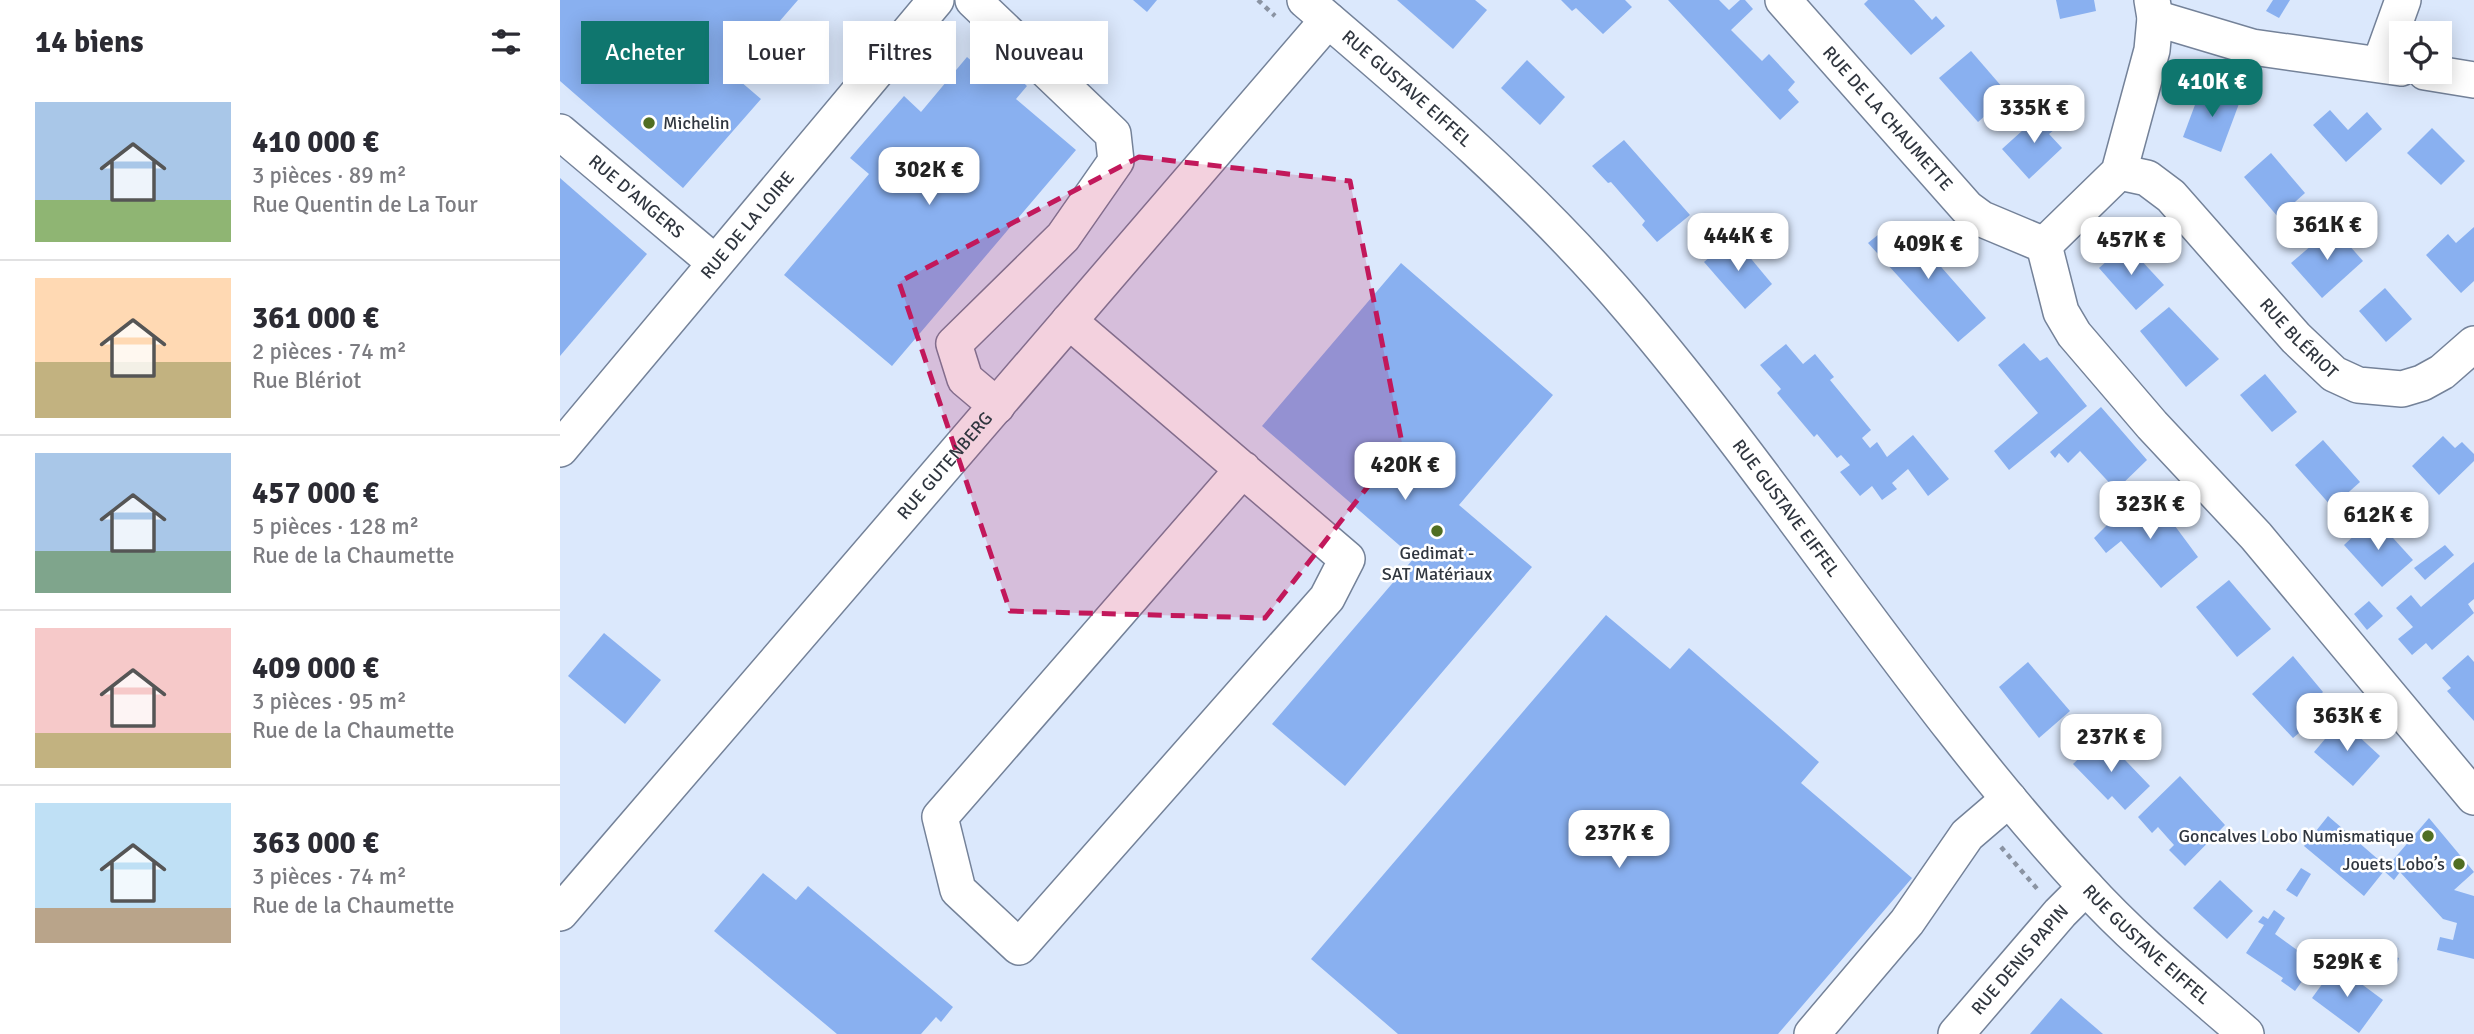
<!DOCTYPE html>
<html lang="fr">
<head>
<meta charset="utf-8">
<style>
	body { margin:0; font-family:Signika,sans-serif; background:#f2f2f3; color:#2b2b33; height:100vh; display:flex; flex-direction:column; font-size:26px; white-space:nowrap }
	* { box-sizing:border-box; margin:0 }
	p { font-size:23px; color:#7c7c81 }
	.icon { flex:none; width:38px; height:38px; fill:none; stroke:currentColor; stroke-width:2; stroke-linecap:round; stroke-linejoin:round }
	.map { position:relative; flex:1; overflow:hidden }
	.sheet { display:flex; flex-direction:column; background:#fff; width:560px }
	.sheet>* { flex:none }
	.banner { position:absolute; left:21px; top:21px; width:665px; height:63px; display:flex; gap:14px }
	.fabs { position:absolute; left:1829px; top:21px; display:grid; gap:14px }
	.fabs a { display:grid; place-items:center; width:63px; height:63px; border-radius:0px; background:#fff; box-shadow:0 4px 18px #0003; font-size:35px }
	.price { position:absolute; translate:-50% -60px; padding:0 16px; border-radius:14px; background:#fff; color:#222; font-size:23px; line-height:46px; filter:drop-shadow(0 2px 4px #0008) }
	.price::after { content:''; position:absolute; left:50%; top:42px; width:21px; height:16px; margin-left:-10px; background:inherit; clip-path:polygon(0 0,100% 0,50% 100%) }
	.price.selected { background:#0f766e; color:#fff }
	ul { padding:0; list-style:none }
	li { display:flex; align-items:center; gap:21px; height:175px; padding:0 35px }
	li+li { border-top:2px solid #e1e1e2 }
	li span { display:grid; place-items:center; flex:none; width:196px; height:140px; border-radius:0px; color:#555 }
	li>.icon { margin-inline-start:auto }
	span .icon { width:84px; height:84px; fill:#fffc; stroke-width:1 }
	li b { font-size:30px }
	h2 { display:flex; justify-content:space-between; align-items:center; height:84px; padding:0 35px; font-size:30px }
	.chip { padding:0 24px; border-radius:0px; background:#fff; box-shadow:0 4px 18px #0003; font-size:24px; line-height:63px }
	.chip.selected { background:#0f766e; color:#fff }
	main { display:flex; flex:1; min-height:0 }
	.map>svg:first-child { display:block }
	.building { fill:#89b0f0 }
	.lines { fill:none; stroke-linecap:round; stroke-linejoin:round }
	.minor-casing { stroke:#748299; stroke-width:38 }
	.path { stroke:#8a93a2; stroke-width:4.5; stroke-dasharray:5 5; stroke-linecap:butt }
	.minor { stroke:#fff; stroke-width:35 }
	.marked { fill:#c2185b; fill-opacity:0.2; stroke:#c2185b; stroke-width:5; stroke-dasharray:14 9; stroke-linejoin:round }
	.poi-dot { fill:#506e23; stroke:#fff; stroke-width:2.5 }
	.labels { text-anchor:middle; stroke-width:5; stroke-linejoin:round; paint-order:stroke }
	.street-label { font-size:18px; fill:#30363f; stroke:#fff }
	.poi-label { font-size:18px; fill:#30363f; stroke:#fff; text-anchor:end }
</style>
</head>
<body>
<main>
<section class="sheet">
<h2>14 biens<svg class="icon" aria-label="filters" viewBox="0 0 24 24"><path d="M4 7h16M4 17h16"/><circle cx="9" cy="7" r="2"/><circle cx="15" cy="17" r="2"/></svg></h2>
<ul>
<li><span style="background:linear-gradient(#a9c7e8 70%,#8fb573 0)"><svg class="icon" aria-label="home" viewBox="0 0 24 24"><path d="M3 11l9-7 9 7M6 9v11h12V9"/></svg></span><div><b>410 000 €</b><p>3 pièces · 89 m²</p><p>Rue Quentin de La Tour</p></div></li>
<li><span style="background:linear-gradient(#ffd9b3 60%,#c2b280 0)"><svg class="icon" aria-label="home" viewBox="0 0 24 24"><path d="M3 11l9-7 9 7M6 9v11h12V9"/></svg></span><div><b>361 000 €</b><p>2 pièces · 74 m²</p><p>Rue Blériot</p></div></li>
<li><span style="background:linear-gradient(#a9c7e8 70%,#7fa58c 0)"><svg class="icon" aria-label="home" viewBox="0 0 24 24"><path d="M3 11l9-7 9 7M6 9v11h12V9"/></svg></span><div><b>457 000 €</b><p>5 pièces · 128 m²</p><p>Rue de la Chaumette</p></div></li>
<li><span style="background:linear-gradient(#f6c9c9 75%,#c2b280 0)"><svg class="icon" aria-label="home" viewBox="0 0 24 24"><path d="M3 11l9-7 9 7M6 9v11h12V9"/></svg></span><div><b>409 000 €</b><p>3 pièces · 95 m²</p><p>Rue de la Chaumette</p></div></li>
<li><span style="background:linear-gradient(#bfe0f5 75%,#b9a48a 0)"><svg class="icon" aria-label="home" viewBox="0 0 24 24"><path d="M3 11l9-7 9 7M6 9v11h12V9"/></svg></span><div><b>363 000 €</b><p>3 pièces · 74 m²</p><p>Rue de la Chaumette</p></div></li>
</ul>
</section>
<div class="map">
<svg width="1914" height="1034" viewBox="0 0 1914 1034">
	<rect width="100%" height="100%" fill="#dbe8fc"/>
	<g class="building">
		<path d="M0,0H238L173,75L201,99L123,188L0,81Z"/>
		<path d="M573,0H597L587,12Z"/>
		<path d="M837,0H915L927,10L893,49Z"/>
		<path d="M1001,0H1065L1072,7L1043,34L1016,8L1012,11Z"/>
		<path d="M1108,0H1159L1169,10L1180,0H1185L1193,9L1171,30L1202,61L1209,54L1235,82L1228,90L1239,102L1220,120Z"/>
		<path d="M1308,0H1354L1372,20L1376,16L1385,26L1351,55L1304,4Z"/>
		<path d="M1496,0H1534L1536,11L1500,19Z"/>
		<path d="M1713,0H1730L1719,18L1706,11Z"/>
		<path d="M1411,51L1449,95L1418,122L1379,78Z"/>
		<path d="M407,57L439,84L451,71L467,86L456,99L516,150L332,366L224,275L309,174L290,158L344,96L361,112Z"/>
		<path d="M967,60L1005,97L980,125L941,88Z"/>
		<path d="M1642,86L1680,101L1661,152L1623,137Z"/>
		<path d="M1486,109L1501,124L1489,134L1502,148L1469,179L1442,149Z"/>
		<path d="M1770,110L1788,130L1807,112L1822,129L1786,162L1753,125Z"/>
		<path d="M1872,128L1905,161L1881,185L1847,153Z"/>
		<path d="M1064,140L1130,215L1097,242L1082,225L1085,221L1051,182L1048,183L1032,166Z"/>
		<path d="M1711,153L1745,193L1718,217L1684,177Z"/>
		<path d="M0,178L87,254L0,356Z"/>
		<path d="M1335,221L1349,238L1353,235L1426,318L1398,342L1308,243Z"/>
		<path d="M1773,227L1803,261L1762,298L1731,263Z"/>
		<path d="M1914,227V281L1901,293L1866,255L1888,234L1896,243Z"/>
		<path d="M1173,237L1212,284L1185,309L1144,262Z"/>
		<path d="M1566,244L1604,285L1576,310L1539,268Z"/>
		<path d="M841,263L993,395L899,505L972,567L785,786L712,724L854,558L702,426Z"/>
		<path d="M1825,288L1852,319L1826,342L1799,311Z"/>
		<path d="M1609,307L1659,359L1626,387L1580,331Z"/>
		<path d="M1464,343L1480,361L1487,357L1527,406L1449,470L1434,451L1478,413L1438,365Z"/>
		<path d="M1226,344L1243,364L1255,354L1274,377L1270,380L1311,430L1302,438L1310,448L1317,442L1327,457L1353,435L1389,479L1368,496L1348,469L1332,483L1337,489L1322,500L1312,486L1300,496L1280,472L1290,465L1281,455L1277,458L1257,434L1254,437L1217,393L1221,389L1200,365Z"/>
		<path d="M1705,374L1737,412L1712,432L1680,395Z"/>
		<path d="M1541,407L1587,460L1556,490L1520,451L1508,463L1499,453L1495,458L1490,452Z"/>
		<path d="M1883,436L1895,448L1902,442L1914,454V461L1879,495L1852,466Z"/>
		<path d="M1763,440L1800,482L1772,507L1735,465Z"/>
		<path d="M1592,495L1638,557L1601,588L1561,541L1546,553L1534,538L1547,525Z"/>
		<path d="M1814,517L1853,560L1822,587L1784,545Z"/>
		<path d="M1885,545L1894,555L1865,580L1854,568Z"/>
		<path d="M1914,562V599L1908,604L1914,613L1872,650L1866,643L1852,655L1838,639L1853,627L1836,608L1851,595L1861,607Z"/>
		<path d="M1669,580L1711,629L1677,657L1636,607Z"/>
		<path d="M1809,601L1823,616L1807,630L1794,614Z"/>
		<path d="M1046,615L1110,669L1129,648L1259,762L1241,783L1352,878L1218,1034H838L751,959Z"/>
		<path d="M44,633L101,680L65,724L8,676Z"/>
		<path d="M1908,655L1914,662V721L1887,691L1891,688L1882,678Z"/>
		<path d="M1733,656L1763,692L1759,696L1769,708L1733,738L1692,694Z"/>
		<path d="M1468,662L1510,711L1479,738L1439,687Z"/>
		<path d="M1781,720L1820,756L1793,786L1754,752Z"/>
		<path d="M1542,736L1590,786L1565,810L1552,796L1548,800L1513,764Z"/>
		<path d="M1620,776L1665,825L1625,866L1609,850L1614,845L1598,827L1592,833L1578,817Z"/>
		<path d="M1768,816L1827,867L1869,818L1914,872L1894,890L1914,896V959L1877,950L1880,937L1893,940L1897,923L1883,919L1840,872L1834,880L1824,871L1804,896L1744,846Z"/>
		<path d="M1741,868L1751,874L1737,897L1726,890Z"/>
		<path d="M203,873L236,900L248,886L393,1007L381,1022L376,1017L361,1034H277L154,931Z"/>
		<path d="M1660,880L1693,911L1667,939L1633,908Z"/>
		<path d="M1714,910L1725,918L1715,934L1755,963L1735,991L1721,981L1723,978L1686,953L1704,925L1698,922L1703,916L1708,919Z"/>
		<path d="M1808,948L1839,958L1833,978L1801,969Z"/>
		<path d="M1776,965L1823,1000L1799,1033L1752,998Z"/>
		<path d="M1501,998L1543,1034H1470Z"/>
	</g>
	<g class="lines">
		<g class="minor-casing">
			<g id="minor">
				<path d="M413,0L553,134L556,161L503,237L394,344L405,379L437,406"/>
				<path id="s1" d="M745,0C860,98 974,195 1072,311C1230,497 1359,707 1525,886C1574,940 1631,986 1686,1034"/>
				<path id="s2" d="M1223,0L1407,208L1422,219L1484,245L1501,312L1514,334L1592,425L1696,536L1914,797"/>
				<path d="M1595,18L1692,47L1841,68"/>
				<path d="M1820,64L1843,0"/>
				<path d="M1865,72L1914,80"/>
				<path id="s3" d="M0,132L154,262"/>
				<path id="s4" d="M1559,172L1587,178L1611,196L1736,338L1774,374L1798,385L1842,389L1862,383L1882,372L1914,344"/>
				<path d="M1484,245L1559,172L1592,50L1595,18L1592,0"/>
				<path d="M509,321L787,559L767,598L459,947L398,890L380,817L683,469"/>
				<path id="s5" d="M0,449L376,0"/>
				<path id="s6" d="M0,913L768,20"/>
				<path d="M1252,1034L1347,922L1407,835L1449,799"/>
				<path id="s7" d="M1396,1034L1500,913L1526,887"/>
			</g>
		</g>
		<g class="path">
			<path d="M698,0L715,16"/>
			<path d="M1441,847L1479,891"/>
		</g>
		<use href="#minor" class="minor"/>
	</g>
	<path class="marked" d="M579,157L790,181L842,443L705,618L450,611L339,282Z"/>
	<g class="poi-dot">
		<circle cx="89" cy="123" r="7"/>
		<circle cx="877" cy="531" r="7"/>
		<circle cx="1868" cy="836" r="7"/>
		<circle cx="1899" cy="864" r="7"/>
	</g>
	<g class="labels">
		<g class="street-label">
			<text dy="6" stroke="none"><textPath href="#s1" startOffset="135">RUE GUSTAVE EIFFEL</textPath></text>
			<text dy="6" stroke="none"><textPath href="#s2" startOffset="158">RUE DE LA CHAUMETTE</textPath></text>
			<text dy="6" stroke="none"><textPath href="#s3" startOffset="100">RUE D'ANGERS</textPath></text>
			<text dy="6" stroke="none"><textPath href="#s5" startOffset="292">RUE DE LA LOIRE</textPath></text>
			<text dy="6" stroke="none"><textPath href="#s4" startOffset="250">RUE BLÉRIOT</textPath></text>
			<text dy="6" stroke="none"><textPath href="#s6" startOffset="590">RUE GUTENBERG</textPath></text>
			<text dy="6" stroke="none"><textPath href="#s1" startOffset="702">RUE GUSTAVE EIFFEL</textPath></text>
			<text dy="6" stroke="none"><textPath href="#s1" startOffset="1269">RUE GUSTAVE EIFFEL</textPath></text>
			<text dy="6" stroke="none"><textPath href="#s7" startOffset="98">RUE DENIS PAPIN</textPath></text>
		</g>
		<g class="poi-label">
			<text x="103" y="129" text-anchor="start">Michelin</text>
			<text x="877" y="559" text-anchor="middle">Gedimat -<tspan x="877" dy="21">SAT Matériaux</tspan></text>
			<text x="1854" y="842">Goncalves Lobo Numismatique</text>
			<text x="1885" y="870">Jouets Lobo’s</text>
		</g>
	</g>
</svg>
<div class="fabs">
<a><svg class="icon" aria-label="locate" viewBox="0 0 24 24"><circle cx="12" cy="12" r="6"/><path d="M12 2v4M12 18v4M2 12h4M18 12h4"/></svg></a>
</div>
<b class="price selected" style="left:1652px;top:119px">410K €</b>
<b class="price" style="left:1474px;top:145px">335K €</b>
<b class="price" style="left:369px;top:207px">302K €</b>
<b class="price" style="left:1767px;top:262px">361K €</b>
<b class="price" style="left:1178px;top:273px">444K €</b>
<b class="price" style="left:1571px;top:277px">457K €</b>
<b class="price" style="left:1368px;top:281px">409K €</b>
<b class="price" style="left:845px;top:502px">420K €</b>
<b class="price" style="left:1590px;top:541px">323K €</b>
<b class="price" style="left:1818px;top:552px">612K €</b>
<b class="price" style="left:1787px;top:753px">363K €</b>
<b class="price" style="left:1551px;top:774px">237K €</b>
<b class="price" style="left:1059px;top:870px">237K €</b>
<b class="price" style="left:1787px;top:999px">529K €</b>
<div class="banner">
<a class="chip selected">Acheter</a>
<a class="chip">Louer</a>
<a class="chip">Filtres</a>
<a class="chip">Nouveau</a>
</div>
</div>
</main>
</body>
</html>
